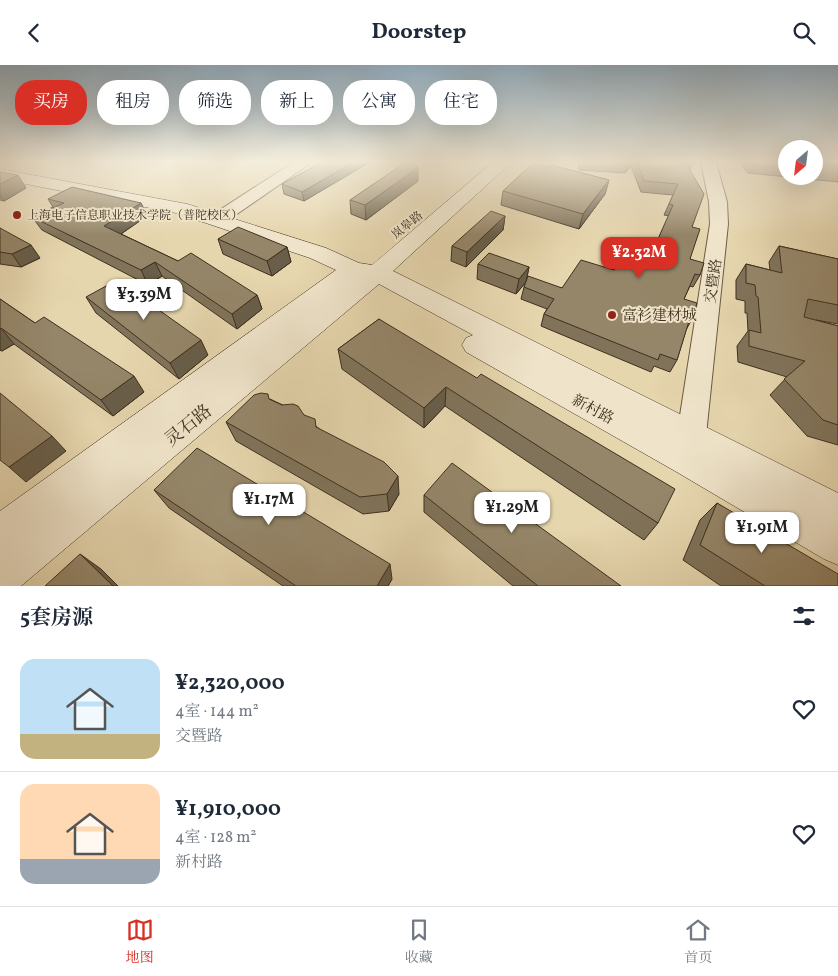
<!DOCTYPE html>
<html lang="zh">
<head>
<meta charset="utf-8">
<style>
	body { margin:0; font-family:Vollkorn,"Noto Serif SC",serif; background:#f2f2f3; color:#1f2937; height:100vh; display:flex; flex-direction:column; font-size:19px; white-space:nowrap }
	* { box-sizing:border-box; margin:0 }
	p { font-size:16px; color:#747a83 }
	.icon { flex:none; width:28px; height:28px; fill:none; stroke:currentColor; stroke-width:2; stroke-linecap:round; stroke-linejoin:round }
	.map { position:relative; height:521px; overflow:hidden }
	.drawer { display:flex; flex-direction:column; background:#fff; flex:1 }
	.drawer>* { flex:none }
	.top-card { position:absolute; left:15px; top:15px; width:500px; height:45px; display:flex; gap:10px }
	.needle { width:32px; rotate:208deg }
	.buttons { position:absolute; left:778px; top:75px; display:grid; gap:10px }
	.buttons a { display:grid; place-items:center; width:45px; height:45px; border-radius:50%; background:#fff; box-shadow:0 5px 20px #0002; font-size:25px }
	.price { position:absolute; translate:-50% -42px; padding:0 11px; border-radius:10px; background:#fff; color:#222; font-size:16px; line-height:32px; filter:drop-shadow(0 1px 2px #0008) }
	.price::after { content:''; position:absolute; left:50%; top:30px; width:15px; height:11px; margin-left:-8px; background:inherit; clip-path:polygon(0 0,100% 0,50% 100%) }
	.price.current { background:#d93025; color:#fff }
	ul { padding:0; list-style:none }
	li { display:flex; align-items:center; gap:15px; height:125px; padding:0 20px }
	li+li { border-top:1px solid #e0e1e3 }
	li span { display:grid; place-items:center; flex:none; width:140px; height:100px; border-radius:15px; color:#555 }
	li>.icon { margin-inline-start:auto }
	span .icon { width:60px; height:60px; fill:#fffc; stroke-width:1 }
	li b { font-size:21px }
	h2 { display:flex; justify-content:space-between; align-items:center; height:60px; padding:0 20px; font-size:21px }
	.tag { padding:0 18px; border-radius:20px; background:#fff; box-shadow:0 5px 20px #0002; font-size:18px; line-height:45px }
	.tag.current { background:#d93025; color:#fff }
	header { display:flex; justify-content:space-between; align-items:center; height:65px; padding:0 20px; background:#fff; font-size:22px; font-weight:700 }
	.tabs { display:flex; justify-content:space-around; align-items:center; height:70px; border-top:1px solid #e0e1e3; background:#fff; font-size:14px; color:#747a83 }
	.tabs a { display:grid; justify-items:center; gap:2px }
	.tabs .current { color:#d93025 }
	.map>svg:first-child { display:block }
	.lines { fill:none; stroke-linecap:round; stroke-linejoin:round }
	.tertiary-casing { stroke:#685a42; stroke-width:2 }
	.secondary-casing { stroke:#3e301e; stroke-width:1 }
	.tertiary { fill:#efe4ca; fill-rule:evenodd }
	.secondary { fill:#efe4ca; fill-rule:evenodd }
	.wall { fill:#80735a; stroke:#3e301e }
	.shaded-wall { fill:#685e4a; stroke:#3e301e }
	.building { fill:#958669; stroke:#3e301e }
	.poi-dot { fill:#8f2418; stroke:#efe4ca; stroke-width:2 }
	.labels { text-anchor:middle; stroke-width:4; stroke-linejoin:round; paint-order:stroke }
	.far-poi-label { font-size:12px; fill:#3e301e; stroke:#efe4ca; text-anchor:start }
	.far-street-label { font-size:12px; fill:#3e301e; stroke:#efe4ca }
	.street-label { font-size:15px; fill:#3e301e; stroke:#efe4ca }
	.poi-label { font-size:15px; fill:#3e301e; stroke:#efe4ca; text-anchor:start }
	.near-street-label { font-size:18px; fill:#3e301e; stroke:#efe4ca }
</style>
</head>
<body>
<header><svg class="icon" aria-label="back" viewBox="0 0 24 24"><path d="M15 5l-7 7 7 7"/></svg>Doorstep<svg class="icon" aria-label="search" viewBox="0 0 24 24"><circle cx="10" cy="10" r="6"/><path d="M15 15l6 6"/></svg></header>
<div class="map">
<svg width="838" height="521" viewBox="0 0 838 521">
	<rect width="100%" height="100%" fill="#e6d6ae"/>
	<filter id="stains"><feTurbulence type="fractalNoise" baseFrequency=".004" numOctaves="4"/><feColorMatrix values="0 0 0 0 .2 0 0 0 0 .09 0 0 0 0 .02 0 0 0 .5 -.17"/></filter>
	<radialGradient id="worn" r=".72"><stop offset=".6" stop-color="#630" stop-opacity="0"/><stop offset="1" stop-color="#630" stop-opacity=".3"/></radialGradient>
	<g class="lines">
		<g class="tertiary-casing">
			<g id="tertiary">
				<path d="M294,97H312L224,158L218,159L212,158L209,154L212,150Z"/>
				<path d="M701,97H716L727,137L728,159L704,389L700,399L689,403L678,399L674,389L710,159L709,137Z"/>
			</g>
		</g>
		<g class="secondary-casing">
			<path id="secondary" d="M493,97H512L393,206L838,428V500L824,494L675,406L466,287L462,280L466,273L473,270L379,219L21,521H0V446L336,205L310,193L176,148L0,114V104L187,139L326,183L359,198L372,200Z"/>
		</g>
		<use href="#tertiary" class="tertiary"/>
		<use href="#secondary" class="secondary"/>
	</g>
	<g class="wall">
		<path d="M319,97H370L304,136L284,129L282,119L320,99Z"/>
		<path d="M578,97L693,98L690,105L692,162L690,194L700,210L693,222L690,221L684,234L692,254L686,265L677,295L670,307L654,301L651,307L541,261L544,249L547,244L521,234L524,222L562,223L614,205L654,183L669,151L664,150L673,130L641,127L631,101L625,108L579,105Z"/>
		<path d="M740,97H786V111H814V97H838V117L748,108Z"/>
		<path d="M551,100L609,115L605,129L579,164L501,140L503,126L550,102Z"/>
		<path d="M0,107L26,123L4,136L0,135Z"/>
		<path d="M418,116L366,155L351,149L350,135Z"/>
		<path d="M48,134L141,138L147,151L121,169L178,196L257,230L262,244L237,264L162,211L148,220L42,165L32,152L53,142Z"/>
		<path d="M505,151L503,165L466,202L451,196L452,181Z"/>
		<path d="M0,163L40,193L21,202L0,199Z"/>
		<path d="M218,174L287,182L291,197L272,211L223,189Z"/>
		<path d="M779,181L838,194V259L816,255L838,261V380L807,371L770,330L787,312L738,297L737,281L748,266L747,248H745V236L736,234V215L746,199L770,205L769,197Z"/>
		<path d="M478,199L529,202L526,217L516,229L477,214Z"/>
		<path d="M86,232L208,290L179,314L96,248Z"/>
		<path d="M0,234L35,258L144,327L113,351L14,279L2,286L0,285Z"/>
		<path d="M379,254L658,458L644,475L445,341L424,363L342,304L338,284Z"/>
		<path d="M270,334L304,350L317,362L399,429L389,446L363,449L236,376L226,357Z"/>
		<path d="M154,425L392,514L388,521H283L169,443Z"/>
		<path d="M424,430L621,521H513L424,447Z"/>
		<path d="M717,438L838,521H721L683,495L700,455Z"/>
	</g>
	<g class="shaded-wall">
		<path d="M354,97H370L304,136L302,127Z"/>
		<path d="M629,97H632L631,101L625,108Z"/>
		<path d="M418,103V116L366,155L365,140Z"/>
		<path d="M18,110L26,123L4,136L0,130V119Z"/>
		<path d="M609,115L605,129L579,164L583,149Z"/>
		<path d="M141,138L147,151L112,175L104,161Z"/>
		<path d="M505,151L503,165L466,202L467,187Z"/>
		<path d="M31,180L40,193L21,202L12,189Z"/>
		<path d="M287,182L291,197L272,211L267,196Z"/>
		<path d="M155,197L162,211L148,220L141,205Z"/>
		<path d="M529,202L526,217L516,229L519,214Z"/>
		<path d="M257,230L262,244L237,264L232,249Z"/>
		<path d="M1,263L14,279L2,286L0,285V264Z"/>
		<path d="M201,275L208,290L179,314L170,298Z"/>
		<path d="M134,311L144,327L113,351L101,335Z"/>
		<path d="M446,322L445,341L424,363V343Z"/>
		<path d="M52,371L66,386L26,417L9,402Z"/>
		<path d="M398,411L399,429L389,446L387,429Z"/>
		<path d="M80,489L101,504L118,521H113Z"/>
		<path d="M390,499L392,514L388,521H377Z"/>
	</g>
	<g class="building">
		<path d="M322,97H354L302,127L282,119Z"/>
		<path d="M406,97H414L418,103L365,140L350,135Z"/>
		<path d="M637,97H685L704,129L692,162L700,164L690,194L704,198L700,210L695,209L684,234L697,238L692,254L690,253L677,295L660,289L658,295L544,249L554,234L524,222L528,211L562,223L581,195L614,205L631,176L654,183L673,140L669,139L678,119L644,116Z"/>
		<path d="M814,97H838V100L814,98Z"/>
		<path d="M533,98L551,102V100L609,115L583,149L503,126Z"/>
		<path d="M0,107L18,110L0,119Z"/>
		<path d="M72,122L141,138L104,161L178,196L191,188L257,230L232,249L155,197L141,205L32,152L64,138L48,134Z"/>
		<path d="M491,146L505,151L467,187L452,181Z"/>
		<path d="M238,162L287,182L267,196L218,174Z"/>
		<path d="M0,163L31,180L12,189L0,187Z"/>
		<path d="M779,181L838,194V240L808,234L804,252L838,261V360L823,355L784,314L805,296L749,281V265L761,268L758,232L756,231L755,220L746,218V199L782,208Z"/>
		<path d="M489,188L529,202L519,214L478,199Z"/>
		<path d="M117,215L201,275L170,298L86,232Z"/>
		<path d="M0,234L35,258L44,252L134,311L101,335L1,263L0,264Z"/>
		<path d="M379,254L477,313L481,309L675,424L658,458L446,322L424,343L338,284Z"/>
		<path d="M0,328L52,371L9,402L0,395Z"/>
		<path d="M261,328L268,329L269,334L282,340L293,339L298,341L304,350L315,354L316,362L384,397L398,411L387,429L360,432L226,357L254,330Z"/>
		<path d="M197,383L390,499L377,521H296L154,425Z"/>
		<path d="M452,398L621,521H538L424,430Z"/>
		<path d="M717,438L838,509V521H765L700,480Z"/>
		<path d="M80,489L113,521H45Z"/>
	</g>
	<linearGradient id="sky" x2="0" y2="1"><stop stop-color="#90abbd"/><stop offset="0.57" stop-color="#f4eddb"/><stop offset="1" stop-color="#f4eddb" stop-opacity="0"/></linearGradient>
	<rect width="838" height="170" fill="url(#sky)"/>
	<g class="poi-dot">
		<circle cx="17" cy="150" r="5"/>
		<circle cx="612" cy="250" r="5"/>
	</g>
	<g class="labels">
		<g class="far-poi-label">
			<text x="27" y="154">上海电子信息职业技术学院（普陀校区）</text>
		</g>
		<g class="far-street-label">
			<text transform="translate(407 160) rotate(-39)" y="4">岚皋路</text>
		</g>
		<g class="street-label">
			<text transform="translate(713 216) rotate(-82)" y="5">交暨路</text>
			<text transform="translate(593 344) rotate(28)" y="5">新村路</text>
		</g>
		<g class="poi-label">
			<text x="622" y="255">富衫建材城</text>
		</g>
		<g class="near-street-label">
			<text transform="translate(188 360) rotate(-39)" y="6">灵石路</text>
		</g>
	</g>
	<rect width="100%" height="100%" filter="url(#stains)"/>
	<rect width="100%" height="100%" fill="url(#worn)"/>
</svg>
<div class="buttons">
<a><svg class="needle" viewBox="-14 -14 28 28"><path d="M0-13l5 13h-10z" fill="#e53935"/><path d="M0 13l5-13h-10z" fill="#747a83"/></svg></a>
</div>
<b class="price current" style="left:639px;top:214px">¥2.32M</b>
<b class="price" style="left:144px;top:256px">¥3.39M</b>
<b class="price" style="left:269px;top:461px">¥1.17M</b>
<b class="price" style="left:512px;top:469px">¥1.29M</b>
<b class="price" style="left:762px;top:489px">¥1.91M</b>
<div class="top-card">
<a class="tag current">买房</a>
<a class="tag">租房</a>
<a class="tag">筛选</a>
<a class="tag">新上</a>
<a class="tag">公寓</a>
<a class="tag">住宅</a>
</div>
</div>
<section class="drawer">
<h2>5套房源<svg class="icon" aria-label="filters" viewBox="0 0 24 24"><path d="M4 7h16M4 17h16"/><circle cx="9" cy="7" r="2"/><circle cx="15" cy="17" r="2"/></svg></h2>
<ul>
<li><span style="background:linear-gradient(#bfe0f5 75%,#c2b280 0)"><svg class="icon" aria-label="home" viewBox="0 0 24 24"><path d="M3 11l9-7 9 7M6 9v11h12V9"/></svg></span><div><b>¥2,320,000</b><p>4室 · 144 m²</p><p>交暨路</p></div><svg class="icon" aria-label="heart" viewBox="0 0 24 24"><path d="M12 20l-8-8c-3-5 5-10 8-4 3-6 11-1 8 4z"/></svg></li>
<li><span style="background:linear-gradient(#ffd9b3 75%,#9aa5b1 0)"><svg class="icon" aria-label="home" viewBox="0 0 24 24"><path d="M3 11l9-7 9 7M6 9v11h12V9"/></svg></span><div><b>¥1,910,000</b><p>4室 · 128 m²</p><p>新村路</p></div><svg class="icon" aria-label="heart" viewBox="0 0 24 24"><path d="M12 20l-8-8c-3-5 5-10 8-4 3-6 11-1 8 4z"/></svg></li>
</ul>
</section>
<nav class="tabs">
<a class="current"><svg class="icon" aria-label="map" viewBox="0 0 24 24"><path d="M3 6l6-2 6 2 6-2v14l-6 2-6-2-6 2zM9 4v14M15 6v14"/></svg>地图</a>
<a><svg class="icon" aria-label="saved" viewBox="0 0 24 24"><path d="M7 4h10v16l-5-4-5 4z"/></svg>收藏</a>
<a><svg class="icon" aria-label="home" viewBox="0 0 24 24"><path d="M3 11l9-7 9 7M6 9v11h12V9"/></svg>首页</a>
</nav>
</body>
</html>
